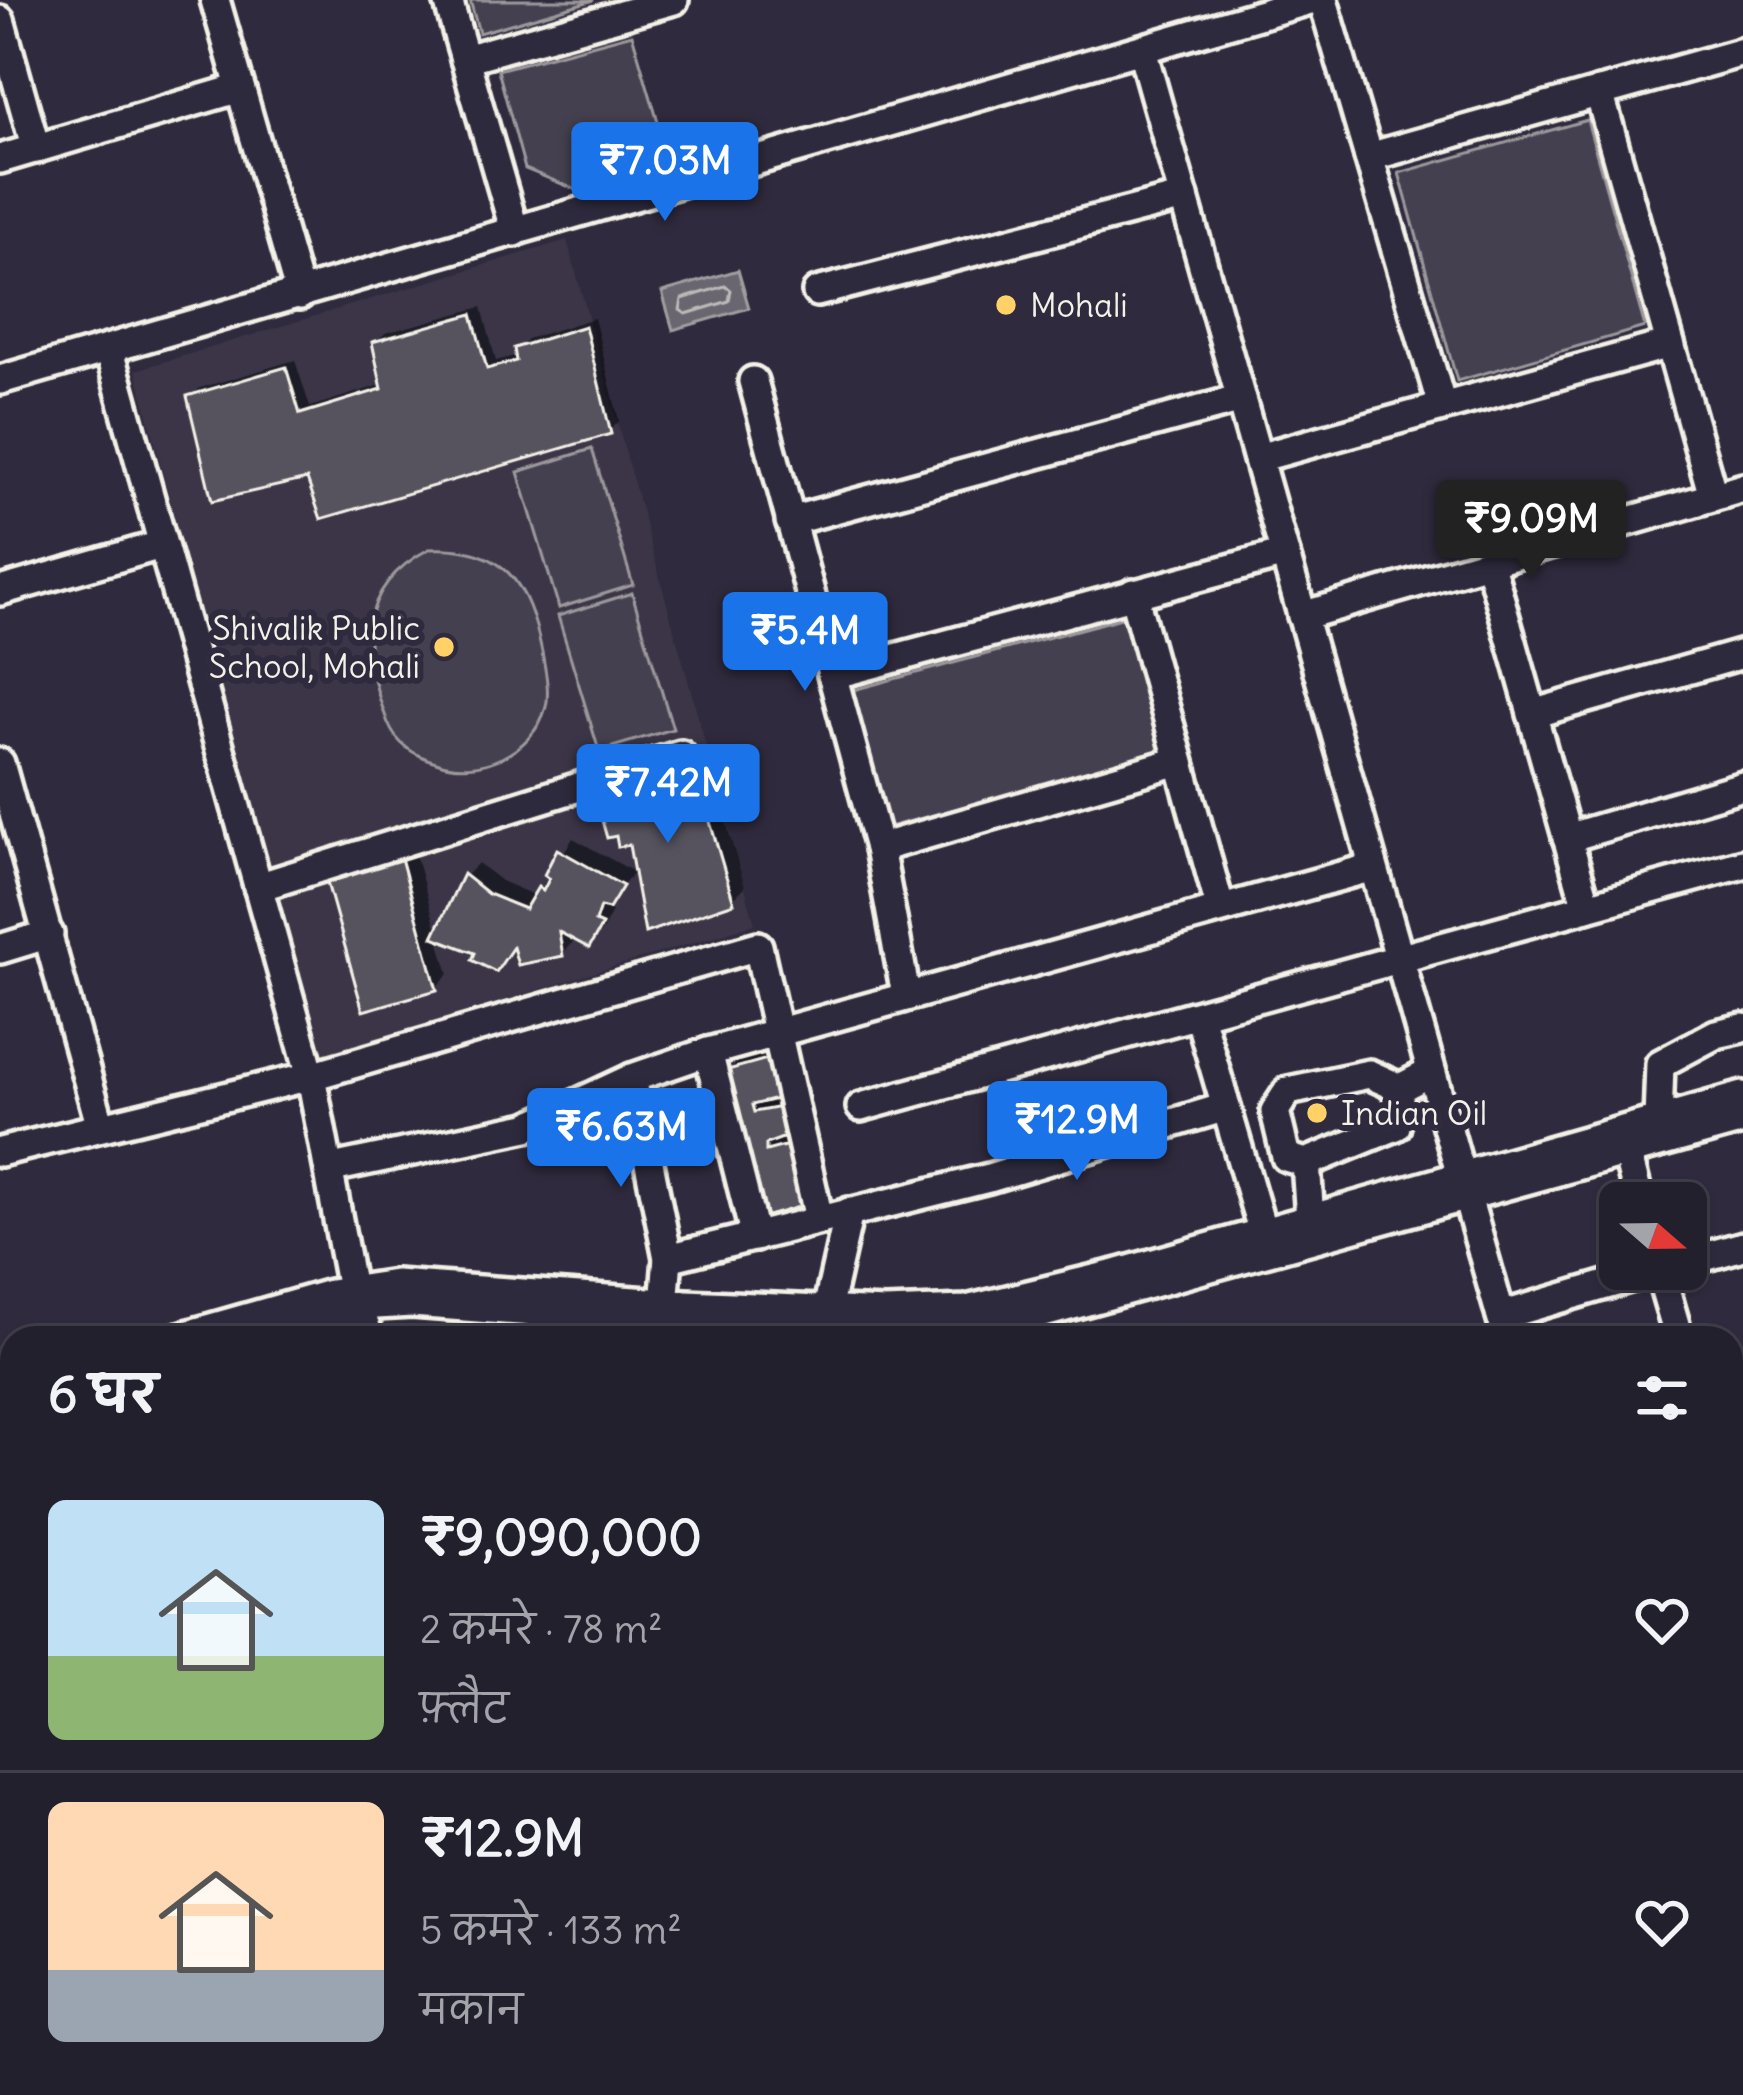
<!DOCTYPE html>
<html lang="hi">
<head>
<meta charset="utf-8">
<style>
	body { margin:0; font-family:Delius,"Playpen Sans Deva",sans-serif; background:#2f2d3a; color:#f1f3f6; height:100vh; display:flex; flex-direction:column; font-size:45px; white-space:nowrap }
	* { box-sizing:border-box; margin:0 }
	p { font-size:39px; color:#a3a3aa }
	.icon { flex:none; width:66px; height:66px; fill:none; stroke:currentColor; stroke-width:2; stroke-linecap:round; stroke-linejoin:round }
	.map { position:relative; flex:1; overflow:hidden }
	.drawer { position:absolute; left:0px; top:1326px; width:1743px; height:771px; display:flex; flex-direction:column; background:#23202e; border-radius:36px 36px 0 0; box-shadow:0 3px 9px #0004,0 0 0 3px #403e4a }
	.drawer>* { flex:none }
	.needle { width:78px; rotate:110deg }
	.fabs { position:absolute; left:1599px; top:1182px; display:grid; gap:24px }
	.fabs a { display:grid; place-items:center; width:108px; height:108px; border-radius:18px; background:#23202e; box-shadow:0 3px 9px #0004,0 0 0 3px #403e4a; font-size:60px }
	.price { position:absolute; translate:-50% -102px; padding:0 27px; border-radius:12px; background:#1a73e8; color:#fff; font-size:39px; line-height:78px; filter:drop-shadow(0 3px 6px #0008) }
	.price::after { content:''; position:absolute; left:50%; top:72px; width:36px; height:27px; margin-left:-18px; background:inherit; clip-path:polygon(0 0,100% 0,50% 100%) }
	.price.on { background:#222; color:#fff }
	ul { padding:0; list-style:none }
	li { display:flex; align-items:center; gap:36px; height:300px; padding:0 48px }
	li+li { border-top:3px solid #403e4a }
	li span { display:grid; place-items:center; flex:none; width:336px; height:240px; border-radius:18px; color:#555 }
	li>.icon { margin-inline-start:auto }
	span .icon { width:144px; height:144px; fill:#fffc; stroke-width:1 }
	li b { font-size:51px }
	h2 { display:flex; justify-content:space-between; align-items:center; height:144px; padding:0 48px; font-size:51px }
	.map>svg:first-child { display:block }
	.built { fill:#3b3647 }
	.green { fill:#454050; stroke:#9c989c; stroke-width:3 }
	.water { fill:#6a6670; stroke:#a19ea0; stroke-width:3 }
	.shadow { fill:#0007 }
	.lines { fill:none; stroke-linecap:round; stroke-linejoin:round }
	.shore { stroke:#bdb9b8; stroke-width:3 }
	.building { fill:#56525f; stroke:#f4f1e8; stroke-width:3 }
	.minor-casing { stroke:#f4f1e8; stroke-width:36 }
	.minor { stroke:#2f2a3d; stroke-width:27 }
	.poi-dot { fill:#ffd166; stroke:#2f2a3d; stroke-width:4.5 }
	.labels { text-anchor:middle; stroke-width:12; stroke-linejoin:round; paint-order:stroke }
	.poi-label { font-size:33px; fill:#f4f1e8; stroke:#2f2a3d; text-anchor:start }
</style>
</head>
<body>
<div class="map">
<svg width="1743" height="2095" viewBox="0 0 1743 2095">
	<rect width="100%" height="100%" fill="#2f2a3d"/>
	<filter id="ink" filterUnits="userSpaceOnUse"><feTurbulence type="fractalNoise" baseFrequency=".00833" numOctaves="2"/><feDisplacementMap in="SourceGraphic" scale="24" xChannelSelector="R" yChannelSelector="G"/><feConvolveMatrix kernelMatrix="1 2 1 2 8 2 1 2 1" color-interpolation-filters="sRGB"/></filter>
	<g filter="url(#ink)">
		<path class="built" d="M567,240L755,924L317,1057L136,370Z"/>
		<g class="green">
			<path d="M470,0H594L479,33Z"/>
			<path d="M632,34L673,173L594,197L525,169L498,70Z"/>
			<path d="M1587,120L1645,327L1457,381L1399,173Z"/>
			<path d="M592,449L633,585L559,608L518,472Z"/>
			<path d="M429,549C505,545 528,583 542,652C545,668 550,691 546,707C533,753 478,778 436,762C414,755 397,745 388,723C361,652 353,589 429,549Z"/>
			<path d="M632,593L673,729L599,751L558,616Z"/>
			<path d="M1125,617L1162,753L889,827L853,690Z"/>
		</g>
		<path class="water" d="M738,270L749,308L673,330L662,292Z"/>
		<g class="shadow">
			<path d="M482,307L496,361L518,355L527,339L594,318L619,421L610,431L308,475L190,397L200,388L295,360L310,407L384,384L375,343L385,333Z"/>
			<path d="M706,753L745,887L732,900L631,841L611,784Z"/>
			<path d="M573,838L634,872L605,908L612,912L602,931L589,944L577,938L562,953L515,946L496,969L479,951L438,936L449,974L436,987L330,880L413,847L438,934L465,876L478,863L501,881L536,896Z"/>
			<path d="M780,1048L789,1083L773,1099L794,1096L800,1121L781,1140L803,1133V1146L757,1216L728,1072L741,1059Z"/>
		</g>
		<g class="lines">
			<path class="shore" d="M725,286L731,290L729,301L686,314L680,310L682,299Z"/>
		</g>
		<g class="building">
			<path d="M472,314L487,369L516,361L514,348L585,326L611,434L321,519L307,479L212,501L187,396L286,367L300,414L382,389L372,342Z"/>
			<path d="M693,764L734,903L645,933L629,845L618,847L616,836L607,838L595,796Z"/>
			<path d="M557,849L623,886L609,909L600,907L595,922L602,925L589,948L559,932L563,956L518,965L513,947L496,972L472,960L475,953L433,937L463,874L488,894L525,909L538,887L543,891L549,879L544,875Z"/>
			<path d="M401,858L437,990L363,1011L326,879Z"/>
			<path d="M767,1059L777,1099L752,1105L754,1112L781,1107L788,1136L766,1144V1151L792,1144L791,1158L798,1160L809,1204L755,1220L724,1071Z"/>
		</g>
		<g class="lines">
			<g class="minor-casing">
				<g id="minor">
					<path d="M215,0L300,295"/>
					<path d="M448,0L515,232"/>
					<path d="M1323,0L1442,406"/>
					<path d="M0,20L36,149"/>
					<path d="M1142,50L1507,1338"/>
					<path d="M465,59L674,0"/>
					<path d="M1599,92L1713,496"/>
					<path d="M1369,157L1743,52"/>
					<path d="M0,159L240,88"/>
					<path d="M817,292L1184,197"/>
					<path d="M109,351L311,1076L351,1289L370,1338"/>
					<path d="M0,380L1310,0"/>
					<path d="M753,381L879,848L906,995"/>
					<path d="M1258,458L1670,344"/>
					<path d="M790,521L1241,399"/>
					<path d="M1489,561L1587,907"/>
					<path d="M0,591L161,545"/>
					<path d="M1133,593L1220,907"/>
					<path d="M1302,616L1743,488"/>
					<path d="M832,675L1285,554"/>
					<path d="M1532,714L1743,654"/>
					<path d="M0,763L100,1124"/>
					<path d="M1567,838L1743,786"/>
					<path d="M879,848L1179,761"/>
					<path d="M258,887L681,755"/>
					<path d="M0,949L49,934"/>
					<path d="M1199,1015L1263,1233"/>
					<path d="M708,1052L755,1237"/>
					<path d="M632,1078L668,1258L663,1316"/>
					<path d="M861,1107L1743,864"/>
					<path d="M1658,1121L1660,1064L1716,1034L1743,1028"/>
					<path d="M0,1152L311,1076L758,946L819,1219"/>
					<path d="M1627,1153L1640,1203"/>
					<path d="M1306,1163L1396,1126L1400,1088"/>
					<path d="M332,1168L527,1127L632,1078L708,1052L1373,867"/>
					<path d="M1310,1219L1306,1163L1286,1157L1275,1111L1288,1091L1369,1074L1400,1088L1431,1072"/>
					<path d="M668,1258L989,1178L1226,1107"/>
					<path d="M1686,1262L1743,1246"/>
					<path d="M1659,1269L1679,1338"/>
					<path d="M827,1310L849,1212"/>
					<path d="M1501,1316L1660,1269"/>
					<path d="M176,1338L330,1294L395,1284L664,1303L885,1313L966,1310L1119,1273L1743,1096"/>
					<path d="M254,1338L359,1306L412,1303L864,1337L986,1329L1743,1120"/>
					<path d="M0,1387L12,1384"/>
					<path d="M0,1411L12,1408"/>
					<path d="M1731,1521L1743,1563"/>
					<path d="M0,2017L12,2014"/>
					<path d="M0,2064L12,2061"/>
					<path d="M270,2085L273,2095"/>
					<path d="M417,2085L419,2095"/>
					<path d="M586,2085L589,2095"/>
					<path d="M748,2085L751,2095"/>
					<path d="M897,2085L900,2095"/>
					<path d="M1042,2085L1045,2095"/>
					<path d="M1175,2085L1178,2095"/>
					<path d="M1268,2085L1271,2095"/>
					<path d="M1412,2085L1415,2095"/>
					<path d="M1558,2085L1561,2095"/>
					<path d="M1722,2085L1725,2095"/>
					<path d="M167,2095L199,2085"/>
					<path d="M445,2095L476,2085"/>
					<path d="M965,2095L1000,2085"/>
				</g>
			</g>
			<use href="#minor" class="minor"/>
		</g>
	</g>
	<g class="poi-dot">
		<circle cx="1006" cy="305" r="12"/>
		<circle cx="444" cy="647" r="12"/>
		<circle cx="1317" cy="1113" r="12"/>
	</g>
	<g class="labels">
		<g class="poi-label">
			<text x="1030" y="317">Mohali</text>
			<text x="420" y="640" text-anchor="end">Shivalik Public<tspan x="420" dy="38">School, Mohali</tspan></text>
			<text x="1341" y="1125">Indian Oil</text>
		</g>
	</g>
</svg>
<div class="fabs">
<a><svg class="needle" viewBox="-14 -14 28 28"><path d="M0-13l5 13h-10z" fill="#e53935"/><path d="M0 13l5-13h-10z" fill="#a3a3aa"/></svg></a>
</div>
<b class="price" style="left:665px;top:224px">₹7.03M</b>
<b class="price on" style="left:1531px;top:582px">₹9.09M</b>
<b class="price" style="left:805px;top:694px">₹5.4M</b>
<b class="price" style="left:668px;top:846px">₹7.42M</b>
<b class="price" style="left:1077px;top:1183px">₹12.9M</b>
<b class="price" style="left:621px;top:1190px">₹6.63M</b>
<section class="drawer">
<h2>6 घर<svg class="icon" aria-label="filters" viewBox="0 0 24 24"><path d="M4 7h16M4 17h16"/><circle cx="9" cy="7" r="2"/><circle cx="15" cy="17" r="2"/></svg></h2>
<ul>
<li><span style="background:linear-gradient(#bfe0f5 65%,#8fb573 0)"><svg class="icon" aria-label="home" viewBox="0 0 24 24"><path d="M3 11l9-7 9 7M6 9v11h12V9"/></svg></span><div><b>₹9,090,000</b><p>2 कमरे · 78 m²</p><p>फ़्लैट</p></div><svg class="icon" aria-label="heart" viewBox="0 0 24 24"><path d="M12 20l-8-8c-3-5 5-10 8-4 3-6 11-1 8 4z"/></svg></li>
<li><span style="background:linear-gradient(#ffd9b3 70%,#9aa5b1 0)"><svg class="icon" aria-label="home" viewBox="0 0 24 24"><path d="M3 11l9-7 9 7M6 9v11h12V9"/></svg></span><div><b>₹12.9M</b><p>5 कमरे · 133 m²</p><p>मकान</p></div><svg class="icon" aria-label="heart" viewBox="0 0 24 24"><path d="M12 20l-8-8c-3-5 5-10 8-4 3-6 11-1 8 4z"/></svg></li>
</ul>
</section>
</div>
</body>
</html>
